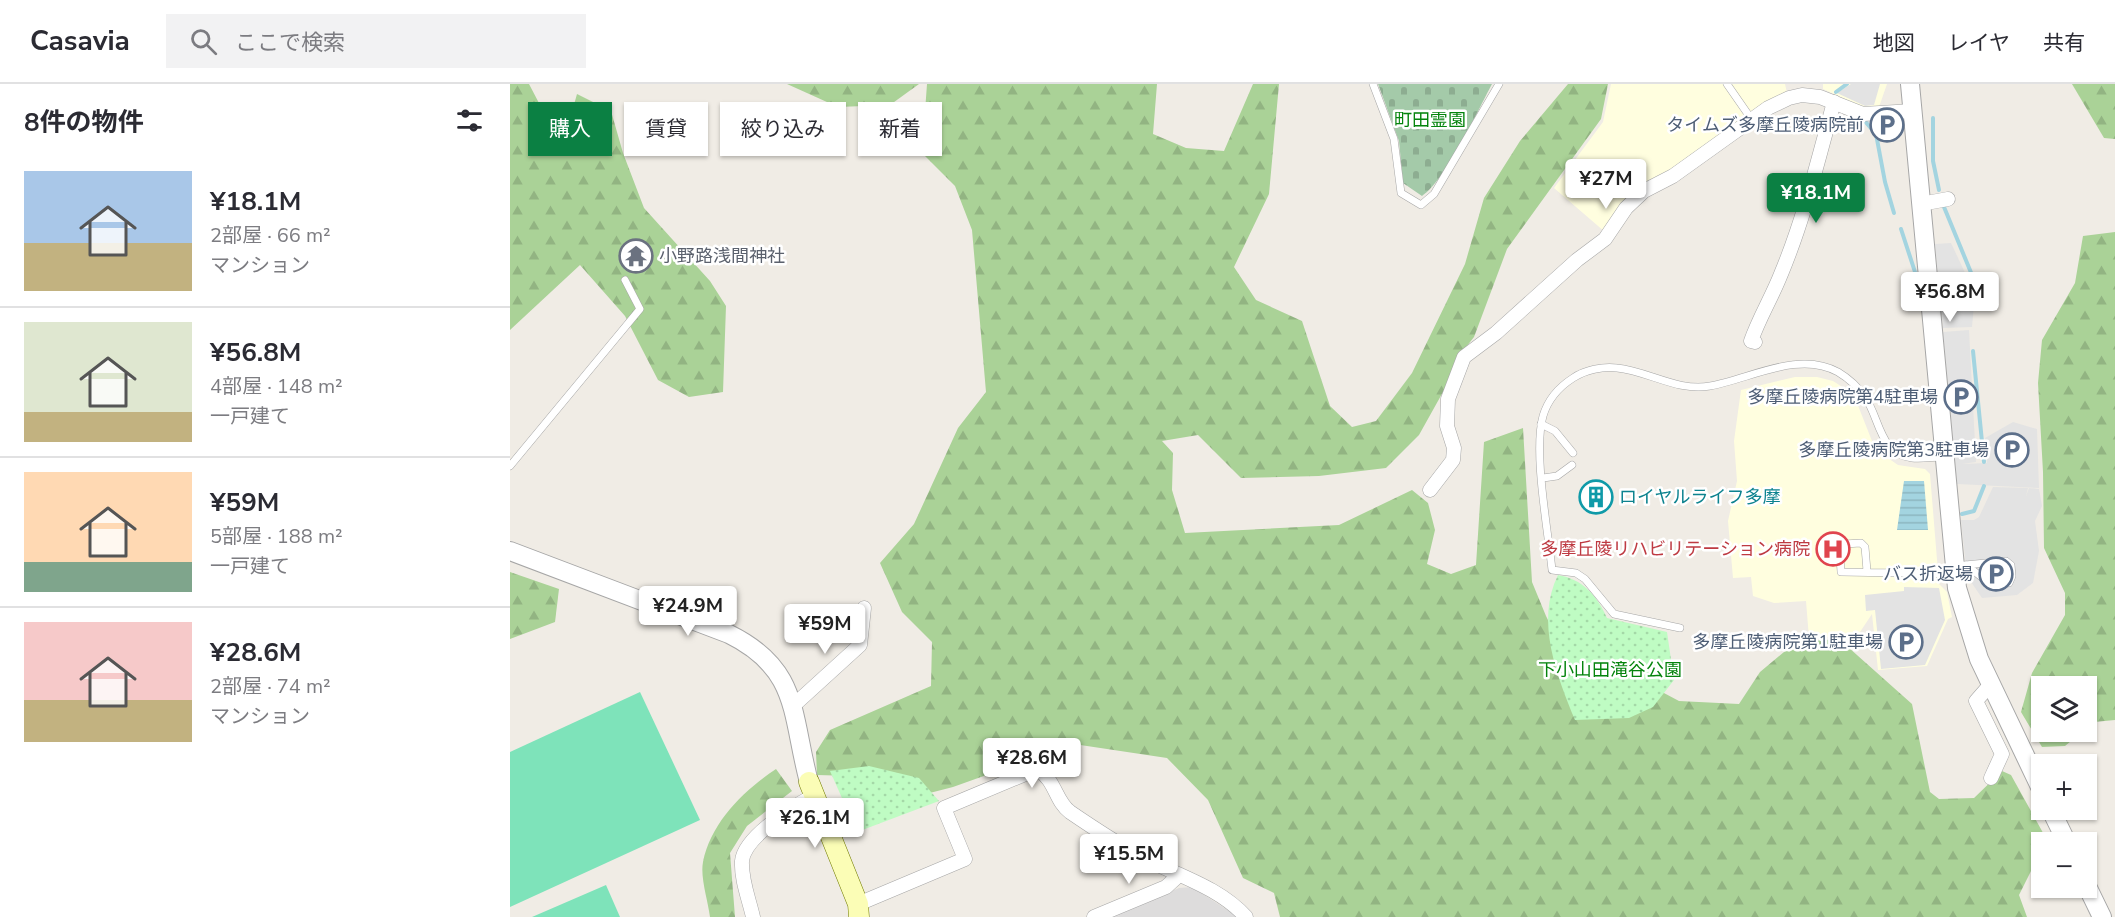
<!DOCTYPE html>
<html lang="ja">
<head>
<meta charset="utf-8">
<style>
	body { margin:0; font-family:"Nunito Sans","Noto Sans JP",sans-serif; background:#f2f2f3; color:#2b2b33; height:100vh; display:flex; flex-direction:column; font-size:22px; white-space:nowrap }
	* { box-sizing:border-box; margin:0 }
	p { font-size:20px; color:#7c7c81 }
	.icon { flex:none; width:33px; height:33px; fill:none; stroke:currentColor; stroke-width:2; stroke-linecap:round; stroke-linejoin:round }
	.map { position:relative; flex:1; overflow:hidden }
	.drawer { display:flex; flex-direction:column; background:#fff; width:510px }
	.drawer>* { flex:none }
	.hud { position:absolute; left:18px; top:18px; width:570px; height:54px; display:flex; gap:12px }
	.fabs { position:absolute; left:1521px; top:592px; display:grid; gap:12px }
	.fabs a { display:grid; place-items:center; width:66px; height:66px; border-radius:0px; background:#fff; box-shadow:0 2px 4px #0004; font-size:30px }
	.price { position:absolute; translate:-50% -51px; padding:0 14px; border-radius:6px; background:#fff; color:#222; font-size:20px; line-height:39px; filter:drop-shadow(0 2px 3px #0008) }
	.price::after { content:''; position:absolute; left:50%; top:36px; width:18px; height:14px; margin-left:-9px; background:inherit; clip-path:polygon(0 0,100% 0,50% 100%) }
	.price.on { background:#0b8043; color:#fff }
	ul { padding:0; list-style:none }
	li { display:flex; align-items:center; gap:18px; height:150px; padding:0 24px }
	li+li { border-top:2px solid #e1e1e2 }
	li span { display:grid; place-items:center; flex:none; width:168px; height:120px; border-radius:0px; color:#555 }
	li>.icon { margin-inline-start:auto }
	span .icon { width:72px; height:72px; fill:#fffc; stroke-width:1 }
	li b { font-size:26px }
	h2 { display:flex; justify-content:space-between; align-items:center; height:72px; padding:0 24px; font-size:26px }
	.tag { padding:0 21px; border-radius:0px; background:#fff; box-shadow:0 2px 4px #0004; font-size:21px; line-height:54px }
	.tag.on { background:#0b8043; color:#fff }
	header { display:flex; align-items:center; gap:36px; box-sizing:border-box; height:84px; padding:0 30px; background:#fff; border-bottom:2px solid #e1e1e2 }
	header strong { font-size:28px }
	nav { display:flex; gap:33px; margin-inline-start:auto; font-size:21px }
	.search { width:420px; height:54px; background:#f2f2f3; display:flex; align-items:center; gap:15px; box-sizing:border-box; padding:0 21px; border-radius:0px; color:#7c7c81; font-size:22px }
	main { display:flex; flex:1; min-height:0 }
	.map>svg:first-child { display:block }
	.residential { fill:#dddcdc }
	.education { fill:#fffedf }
	.forest { fill:url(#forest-firs) }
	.cemetery { fill:url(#cemetery-stones) }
	.park { fill:url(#park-dots) }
	.pitch { fill:#7ee3ba }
	.parking { fill:#e3e3e3 }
	.water { fill:url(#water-rules) }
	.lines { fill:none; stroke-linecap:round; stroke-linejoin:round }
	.stream { stroke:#a3d4e0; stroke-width:4 }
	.service-casing { stroke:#a6a6a6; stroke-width:8 }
	.minor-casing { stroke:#a6a6a6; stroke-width:15 }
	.tertiary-casing { stroke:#a6a6a6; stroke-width:20 }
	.secondary-casing { stroke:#727c00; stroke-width:21 }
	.service { stroke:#fff; stroke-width:7 }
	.minor { stroke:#fff; stroke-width:14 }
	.tertiary { stroke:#fff; stroke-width:18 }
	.secondary { stroke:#fbfdb6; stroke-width:20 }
	.labels { text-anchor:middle; stroke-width:5; stroke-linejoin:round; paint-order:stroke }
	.park-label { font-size:18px; fill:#05840d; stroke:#fff }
	.service-label { font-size:18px; fill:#4e5e75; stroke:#fff; text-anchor:end }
	.worship-label { font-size:18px; fill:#5b616d; stroke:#fff; text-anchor:start }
	.culture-label { font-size:18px; fill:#0d838f; stroke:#fff; text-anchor:start }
	.health-label { font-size:18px; fill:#be3a42; stroke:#fff; text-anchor:end }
</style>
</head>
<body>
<header>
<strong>Casavia</strong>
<div class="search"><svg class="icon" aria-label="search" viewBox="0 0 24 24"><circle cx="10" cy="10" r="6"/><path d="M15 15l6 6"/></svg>ここで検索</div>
<nav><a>地図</a><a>レイヤ</a><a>共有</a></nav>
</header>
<main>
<section class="drawer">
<h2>8件の物件<svg class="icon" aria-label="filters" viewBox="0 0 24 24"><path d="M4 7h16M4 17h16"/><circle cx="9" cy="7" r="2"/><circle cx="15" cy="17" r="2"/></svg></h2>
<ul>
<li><span style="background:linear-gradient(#a9c7e8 60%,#c2b280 0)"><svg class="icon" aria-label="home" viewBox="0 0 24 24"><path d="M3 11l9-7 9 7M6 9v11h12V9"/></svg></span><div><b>¥18.1M</b><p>2部屋 · 66 m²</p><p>マンション</p></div></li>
<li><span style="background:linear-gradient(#dfe7d0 75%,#c2b280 0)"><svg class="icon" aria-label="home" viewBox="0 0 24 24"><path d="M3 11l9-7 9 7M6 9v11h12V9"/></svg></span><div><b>¥56.8M</b><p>4部屋 · 148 m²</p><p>一戸建て</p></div></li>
<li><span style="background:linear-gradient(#ffd9b3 75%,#7fa58c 0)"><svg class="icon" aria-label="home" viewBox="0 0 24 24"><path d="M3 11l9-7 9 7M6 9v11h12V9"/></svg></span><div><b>¥59M</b><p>5部屋 · 188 m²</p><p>一戸建て</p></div></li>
<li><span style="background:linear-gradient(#f6c9c9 65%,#c2b280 0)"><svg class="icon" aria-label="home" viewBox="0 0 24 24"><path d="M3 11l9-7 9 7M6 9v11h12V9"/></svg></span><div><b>¥28.6M</b><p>2部屋 · 74 m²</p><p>マンション</p></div></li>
</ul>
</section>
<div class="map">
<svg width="1605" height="833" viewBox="0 0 1605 833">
	<defs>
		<pattern id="forest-firs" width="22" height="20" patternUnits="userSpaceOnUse" patternTransform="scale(1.5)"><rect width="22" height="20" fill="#aad297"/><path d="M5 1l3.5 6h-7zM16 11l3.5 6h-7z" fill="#92b482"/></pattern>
		<pattern id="cemetery-stones" width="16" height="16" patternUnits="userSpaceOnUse" patternTransform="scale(1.5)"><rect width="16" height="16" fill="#a4caa9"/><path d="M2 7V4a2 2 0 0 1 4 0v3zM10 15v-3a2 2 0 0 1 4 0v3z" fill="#8dad91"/></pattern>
		<pattern id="park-dots" width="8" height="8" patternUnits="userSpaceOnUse" patternTransform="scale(1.5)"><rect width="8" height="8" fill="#bffcc3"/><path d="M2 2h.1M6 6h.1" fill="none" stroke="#a4d8a7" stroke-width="1.8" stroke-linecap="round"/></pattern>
		<pattern id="water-rules" width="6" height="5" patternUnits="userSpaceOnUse" patternTransform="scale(1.5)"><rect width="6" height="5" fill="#a3d4e0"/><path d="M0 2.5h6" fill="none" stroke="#8cb6c0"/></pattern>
	</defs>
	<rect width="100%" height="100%" fill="#f0ece5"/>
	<path class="residential" d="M682,803L728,833H602L669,804Z"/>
	<g class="education">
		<path d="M1101,0H1275L1277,9L1160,87L1127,104L1095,148L1044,104L1093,38Z"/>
		<path d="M1313,0H1377L1369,23L1355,24L1313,5Z"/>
		<path d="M1285,293H1307L1323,297L1334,304L1347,319L1362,357L1375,372L1388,381L1415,385L1420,390L1429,500L1437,508L1442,533L1438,535L1417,582L1368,586L1362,530L1348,551L1299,554L1296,517L1264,519L1243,512L1241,493L1223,494L1218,437L1227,397L1224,357L1231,306Z"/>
	</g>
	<g class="forest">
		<path d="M0,0H19L52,63L67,10L101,27L113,69L134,124L200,197L216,222L213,308L179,313L148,296L115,232L70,181L0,246Z"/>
		<path d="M277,0H409L380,21L328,23Z"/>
		<path d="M417,0H647L643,50L676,64L714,67L743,0H769L759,110L724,183L746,216L792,237L820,322L842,343L866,337L902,289L955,180L974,114L1010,57L1058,0H1098L1091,35L997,165L964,253L949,272L933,308L909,351L876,384L809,392L731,394L688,351L652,357L663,369L662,406L675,449L829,441L902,406L918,419L925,446L917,480L941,490L966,481L974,358L1013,344L1022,498L1036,532L1063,587L1137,600L1169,617L1229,620L1250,588L1286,558L1329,555L1402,620L1420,708L1429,715L1464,714L1492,687L1501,691L1537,756L1532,759L1531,767L1509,811L1517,833H770L764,809L733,794L698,716L657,674L557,659L532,671L443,703L408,712L377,693L307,691L306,668L320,646L421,602L422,558L392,528L370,479L404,440L448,344L476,308L462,146L445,102L412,69Z"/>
		<path d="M1562,0H1605V55L1594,54Z"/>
		<path d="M1605,148V636L1584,638L1577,644L1576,603H1532V648H1572L1555,662L1532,663L1511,628L1522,589L1555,531V509L1534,464L1533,388L1528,299L1532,256L1565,199L1573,152Z"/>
		<path d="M0,488L49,505L45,538L0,555Z"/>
		<path d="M266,685L282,707L237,742L220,769L225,833H200C198,817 190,793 193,778C201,738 234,706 266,685Z"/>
	</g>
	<path class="cemetery" d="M868,0H982C967,28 936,96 912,112L893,99L889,57Z"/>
	<g class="park">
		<path d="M1048,491C1072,495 1087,511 1097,534L1157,548L1164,596L1143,623L1119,634L1065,636C1047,592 1025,537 1048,491Z"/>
		<path d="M359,682L409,694L429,717L347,748L320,687Z"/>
	</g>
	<g class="pitch">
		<path d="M130,608L190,736L0,823V668Z"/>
		<path d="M96,801L110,833H22Z"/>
	</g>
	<g class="parking">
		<path d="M1341,0H1370L1364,21L1355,22L1327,9Z"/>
		<path d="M1389,34L1393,37V48L1367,49L1355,36Z"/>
		<path d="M1441,159L1465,210L1462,243L1433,244L1425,160Z"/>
		<path d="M1459,246L1466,378L1452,380L1477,379L1475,354L1503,338L1527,345L1529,404L1447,400L1433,248Z"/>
		<path d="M1483,403L1518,404L1516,412L1519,404L1529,405L1532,422L1525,437L1529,467L1523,499L1507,511L1472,514L1457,492L1451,436H1464L1469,433Z"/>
		<path d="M1394,503L1429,504L1435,536L1415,581L1371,585L1365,526L1356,527L1355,511L1394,507Z"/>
	</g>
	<path class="water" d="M1394,397H1414L1418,446H1387Z"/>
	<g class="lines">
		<g class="stream">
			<path d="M1326,8L1337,0"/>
			<path d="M1423,34V77L1429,106"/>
			<path d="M1353,35L1366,50L1375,98L1384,129"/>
			<path d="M1434,123L1469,208"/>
			<path d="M1391,145L1405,188"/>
			<path d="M1463,267L1474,378"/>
			<path d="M1452,430L1464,427L1474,402"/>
		</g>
		<g class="service-casing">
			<g id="service">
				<path d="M863,0L884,55L891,109L911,121L924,110L989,0"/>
				<path d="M1217,0L1242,36"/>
				<path d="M1031,340L1045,347L1063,369"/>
				<path d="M0,382L130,225L115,196"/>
				<path d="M1033,394L1047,392L1062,381"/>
				<path d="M1445,482L1496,477L1501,481L1502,492L1499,499L1482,501L1456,481"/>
				<path d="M1357,487L1355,463L1351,459L1334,460L1330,473L1331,488L1445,490"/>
				<path d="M1170,544L1104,530L1075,495L1066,489L1042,486C1038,446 1023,368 1033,332C1038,315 1049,303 1063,294C1075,286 1093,282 1107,284C1138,287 1168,308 1200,302C1240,295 1289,266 1328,288C1338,294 1348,303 1355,313C1370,334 1369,370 1402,374C1412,375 1424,373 1434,373"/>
			</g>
		</g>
		<g class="minor-casing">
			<g id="minor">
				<path d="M1411,120L1438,115"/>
				<path d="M1245,258L1241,257C1249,234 1262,213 1271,190C1294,135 1308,76 1324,18"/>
				<path d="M920,406L943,376L944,364L937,342L938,315L954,273L986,249L1067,176L1095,155L1116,124L1134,107L1163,92L1258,24L1279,14L1292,11L1310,13L1353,30L1403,27"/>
				<path d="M1480,601L1466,617L1492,670L1481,694"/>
				<path d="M283,622L350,561L354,524"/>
				<path d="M348,820L455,775L434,724L527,685C546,696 545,717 560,728C582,743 606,759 630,772C665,791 708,802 736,833"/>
				<path d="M243,833C239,815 231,796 232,777C234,753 283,723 303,712"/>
				<path d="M584,833L656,803L669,791"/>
			</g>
		</g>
		<g class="tertiary-casing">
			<g id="tertiary">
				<path d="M1400,0L1447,504L1469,575L1532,707"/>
				<path d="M0,467L219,550C290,585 281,631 299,698"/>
				<path d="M1541,726L1557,759"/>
				<path d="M1576,800L1592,833"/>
			</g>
		</g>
		<g class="secondary-casing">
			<path id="secondary" d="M299,698L348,820L349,833"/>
		</g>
		<use href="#service" class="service"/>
		<use href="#minor" class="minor"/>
		<use href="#tertiary" class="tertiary"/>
		<use href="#secondary" class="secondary"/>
	</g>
	<defs>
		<g id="parking-ring" transform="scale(1.725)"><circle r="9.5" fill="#fff" stroke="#5c6f8a" stroke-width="1.5"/><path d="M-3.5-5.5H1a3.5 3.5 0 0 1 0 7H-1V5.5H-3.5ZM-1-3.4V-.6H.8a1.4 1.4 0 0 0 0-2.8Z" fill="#5c6f8a"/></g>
		<g id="temple-ring" transform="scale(1.725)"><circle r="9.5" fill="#fff" stroke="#6b7280" stroke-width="1.5"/><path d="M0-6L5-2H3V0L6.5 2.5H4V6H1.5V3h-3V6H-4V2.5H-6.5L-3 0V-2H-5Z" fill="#6b7280"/></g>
		<g id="building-ring" transform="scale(1.725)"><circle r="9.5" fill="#fff" stroke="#0f9aa8" stroke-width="1.5"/><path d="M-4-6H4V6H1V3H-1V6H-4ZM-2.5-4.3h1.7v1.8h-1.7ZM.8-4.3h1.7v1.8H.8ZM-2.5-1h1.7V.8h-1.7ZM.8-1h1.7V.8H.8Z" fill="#0f9aa8"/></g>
		<g id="hospital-ring" transform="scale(1.725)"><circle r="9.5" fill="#fff" stroke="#e0444e" stroke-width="1.5"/><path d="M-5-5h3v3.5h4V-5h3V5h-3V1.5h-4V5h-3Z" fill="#e0444e"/></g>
	</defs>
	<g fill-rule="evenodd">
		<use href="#parking-ring" x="1377" y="41"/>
		<use href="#temple-ring" x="126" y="172"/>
		<use href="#parking-ring" x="1451" y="313"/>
		<use href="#parking-ring" x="1502" y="366"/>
		<use href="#building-ring" x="1086" y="413"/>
		<use href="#hospital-ring" x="1323" y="465"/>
		<use href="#parking-ring" x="1486" y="490"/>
		<use href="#parking-ring" x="1396" y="558"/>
	</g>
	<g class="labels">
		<g class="park-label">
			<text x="920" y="42">町田霊園</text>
			<text x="1100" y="592">下小山田滝谷公園</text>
		</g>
		<g class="service-label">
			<text x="1354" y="47">タイムズ多摩丘陵病院前</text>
			<text x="1428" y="319">多摩丘陵病院第4駐車場</text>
			<text x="1479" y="372">多摩丘陵病院第3駐車場</text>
			<text x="1463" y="496">バス折返場</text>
			<text x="1373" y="564">多摩丘陵病院第1駐車場</text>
		</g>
		<g class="worship-label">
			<text x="149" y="178">小野路浅間神社</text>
		</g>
		<g class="culture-label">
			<text x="1109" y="419">ロイヤルライフ多摩</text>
		</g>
		<g class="health-label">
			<text x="1300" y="471">多摩丘陵リハビリテーション病院</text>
		</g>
	</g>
</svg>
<div class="fabs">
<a><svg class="icon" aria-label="layers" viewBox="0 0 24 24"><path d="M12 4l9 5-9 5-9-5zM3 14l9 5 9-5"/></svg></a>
<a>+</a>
<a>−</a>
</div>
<b class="price" style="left:1096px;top:126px">¥27M</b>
<b class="price on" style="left:1306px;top:140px">¥18.1M</b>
<b class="price" style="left:1440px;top:239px">¥56.8M</b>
<b class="price" style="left:178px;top:553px">¥24.9M</b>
<b class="price" style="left:315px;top:571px">¥59M</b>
<b class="price" style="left:522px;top:705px">¥28.6M</b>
<b class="price" style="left:305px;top:765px">¥26.1M</b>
<b class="price" style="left:619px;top:801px">¥15.5M</b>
<div class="hud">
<a class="tag on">購入</a>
<a class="tag">賃貸</a>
<a class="tag">絞り込み</a>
<a class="tag">新着</a>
</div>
</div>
</main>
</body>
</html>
